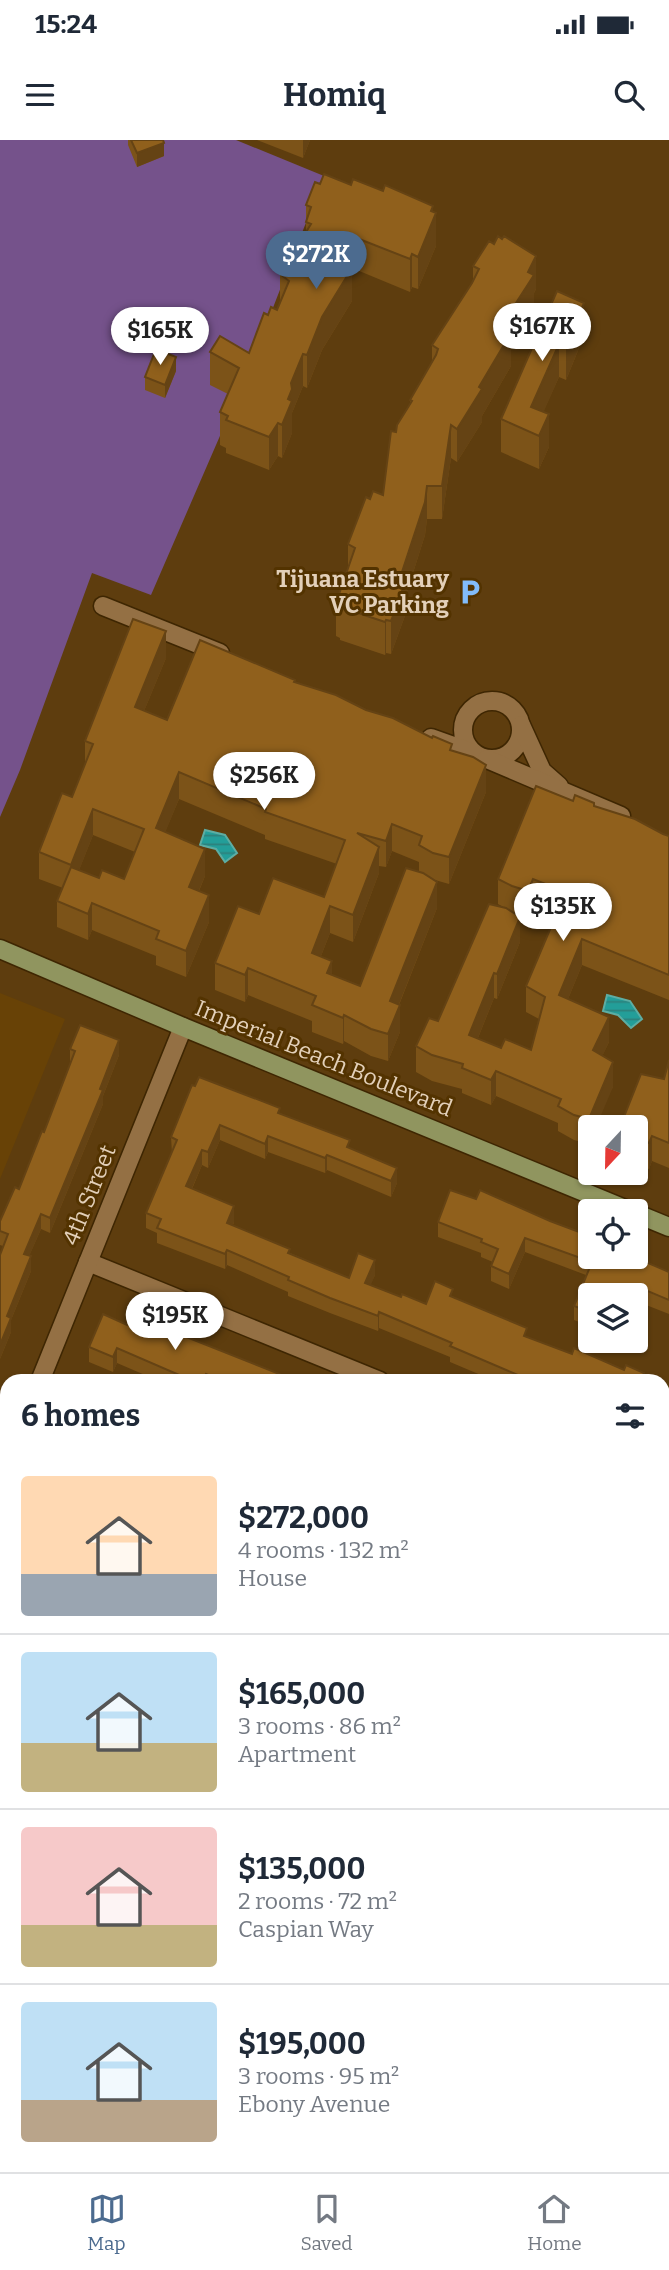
<!DOCTYPE html>
<html lang="en">
<head>
<meta charset="utf-8">
<style>
	body { margin:0; font-family:Bitter,serif; background:#f2f2f3; color:#1f2937; height:100vh; display:flex; flex-direction:column; font-size:26px; white-space:nowrap }
	* { box-sizing:border-box; margin:0 }
	p { font-size:23px; color:#747a83 }
	.icon { flex:none; width:38px; height:38px; fill:none; stroke:currentColor; stroke-width:2; stroke-linecap:round; stroke-linejoin:round }
	.map { position:relative; flex:1; overflow:hidden }
	.details { position:absolute; left:0px; top:1234px; width:670px; height:800px; display:flex; flex-direction:column; background:#fff; border-radius:21px 21px 0 0; box-shadow:0 2px 5px #0004 }
	.details>* { flex:none }
	.needle { width:46px; rotate:202deg }
	.tools { position:absolute; left:578px; top:975px; display:grid; gap:14px }
	.tools a { display:grid; place-items:center; width:70px; height:70px; border-radius:7px; background:#fff; box-shadow:0 2px 5px #0004; font-size:35px }
	.price { position:absolute; translate:-50% -60px; padding:0 16px; border-radius:24px; background:#fff; color:#222; font-size:23px; line-height:46px; filter:drop-shadow(0 2px 4px #0008) }
	.price::after { content:''; position:absolute; left:50%; top:42px; width:21px; height:16px; margin-left:-10px; background:inherit; clip-path:polygon(0 0,100% 0,50% 100%) }
	.price.on { background:#4c6b8f; color:#fff }
	ul { padding:0; list-style:none }
	li { display:flex; align-items:center; gap:21px; height:175px; padding:0 21px }
	li+li { border-top:2px solid #e0e1e3 }
	li span { display:grid; place-items:center; flex:none; width:196px; height:140px; border-radius:7px; color:#555 }
	li>.icon { margin-inline-start:auto }
	span .icon { width:84px; height:84px; fill:#fffc; stroke-width:1 }
	li b { font-size:30px }
	h2 { display:flex; justify-content:space-between; align-items:center; height:84px; padding:0 21px; font-size:30px }
	.status { display:flex; justify-content:space-between; align-items:center; height:49px; padding:0 35px; background:#fff; direction:ltr }
	.status svg { height:19px; fill:currentColor }
	header { display:flex; justify-content:space-between; align-items:center; height:91px; padding:0 21px; background:#fff; font-size:32px; font-weight:700 }
	.menu { display:flex; justify-content:space-around; align-items:center; height:98px; border-top:2px solid #e0e1e3; background:#fff; font-size:19px; color:#747a83 }
	.menu a { display:grid; justify-items:center; gap:4px }
	.menu .on { color:#4c6b8f }
	.map>svg:first-child { display:block }
	.built { fill:#684206 }
	.green { fill:#75528b }
	.water { fill:url(#water-rules); stroke:#5dada3; stroke-width:2 }
	.lines { fill:none; stroke-linecap:round; stroke-linejoin:round }
	.street-casing { stroke:#3e2602; stroke-width:21 }
	.secondary-casing { stroke:#3e2602; stroke-width:21 }
	.primary-casing { stroke:#3e2602; stroke-width:21 }
	.street { stroke:#947044; stroke-width:18 }
	.secondary { stroke:#928352; stroke-width:18 }
	.primary { stroke:#90955f; stroke-width:18 }
	.wall { fill:#7c5318; fill-rule:evenodd }
	.shaded-wall { fill:#654314 }
	.building { fill:#90601c; stroke:#654314; stroke-width:2 }
	.labels { text-anchor:middle; stroke-width:6; stroke-linejoin:round; paint-order:stroke }
	.poi-label { font-size:23px; font-weight:bold; fill:#e3d0b9; stroke:#533300; text-anchor:end }
	.street-label { font-size:23px; fill:#e3d0b9; stroke:#533300 }
</style>
</head>
<body>
<div class="status"><b>15:24</b><svg viewBox="0 0 49 12"><path d="M0 12V9h3v3zM5 12V6h3v6zM10 12V3h3v9zM15 12V0h3v12zM26 1h20v11H26zM47 4h2v5h-2z"/></svg></div>
<header><svg class="icon" aria-label="menu" viewBox="0 0 24 24"><path d="M4 6h16M4 12h16M4 18h16"/></svg>Homiq<svg class="icon" aria-label="search" viewBox="0 0 24 24"><circle cx="10" cy="10" r="6"/><path d="M15 15l6 6"/></svg></header>
<div class="map">
<svg width="669" height="2032" viewBox="0 0 669 2032">
	<defs>
		<pattern id="water-rules" width="6" height="5" patternUnits="userSpaceOnUse" patternTransform="scale(1.75)"><rect width="6" height="5" fill="#239e99"/><path d="M0 2.5h6" fill="none" stroke="#2d817c"/></pattern>
	</defs>
	<rect width="100%" height="100%" fill="#5e3d0e"/>
	<path class="built" d="M0,853L65,879L0,1039Z"/>
	<path class="green" d="M0,0H236L324,36L252,222L151,455L92,433L20,630L0,677Z"/>
	<g class="water">
		<path d="M205,690L225,695L237,713L225,722L216,709L200,705Z"/>
		<path d="M607,855L630,861L642,879L631,888L618,875L603,871Z"/>
	</g>
	<g class="lines">
		<g class="street-casing">
			<g id="street">
				<path d="M103,466L220,513"/>
				<circle cx="492" cy="590" r="29"/>
				<path d="M521,585L542,631L559,646"/>
				<path d="M431,598L473,613"/>
				<path d="M487,619L621,676"/>
				<path d="M88,1122L380,1241"/>
				<path d="M40,1241L183,887"/>
				<path d="M0,1340L7,1322"/>
				<path d="M663,1356L669,1358"/>
				<path d="M0,1610L7,1613"/>
				<path d="M663,1619L669,1622"/>
				<path d="M0,1878L7,1880"/>
				<path d="M663,1882L669,1884"/>
				<path d="M370,2026L384,2032"/>
			</g>
		</g>
		<g class="secondary-casing">
			<g id="secondary">
				<path d="M663,1458L669,1444"/>
				<path d="M433,2032L435,2026"/>
			</g>
		</g>
		<g class="primary-casing">
			<g id="primary">
				<path d="M0,809L183,887L630,1071"/>
				<path d="M635,1073L669,1087"/>
			</g>
		</g>
		<use href="#street" class="street"/>
		<use href="#secondary" class="secondary"/>
		<use href="#primary" class="primary"/>
	</g>
	<g class="wall">
		<path d="M128,0H163L164,16L137,27L128,5Z"/>
		<path d="M257,0H310L303,18Z"/>
		<path d="M320,44L351,45L433,72L436,106L418,149L412,147L410,152L352,128V161L322,210L307,248L303,246L292,273V293L282,318L278,316L269,330L226,313V308L220,305V272L228,254L210,245V212L249,213L268,175L277,170L280,162V134L306,92V65Z"/>
		<path d="M473,126L536,149L534,153V168L511,204V226L482,276V282L457,322L451,318L442,379H427L425,395L406,455V473L391,514L386,513L385,515L340,500V498L336,496V463L348,428V404L370,359L383,355L396,292L410,265V260L432,222V205L473,141Z"/>
		<path d="M557,151L584,196L566,240L559,237L543,272L549,307L539,329L501,312V279Z"/>
		<path d="M176,231L165,258L145,250V237Z"/>
		<path d="M166,518L144,571L167,580L295,542L452,611L486,652L449,744L435,740L437,768L399,865L400,892L388,921L371,916L344,901L343,904L312,892V881L248,855L245,862L215,850V823L259,774L324,757L337,724L265,699V695L179,659L165,692L205,736L199,751L209,782L186,837L156,825V816L92,790L88,800L57,787V761L63,748L39,739V712L72,657L85,625V601ZM93,695L135,712L124,739L99,738L79,730ZM392,711L419,722V731L421,733L360,846L332,835L321,816L330,793L353,802L379,733V726L386,727Z"/>
		<path d="M573,661L594,666L669,696V860L582,825L568,859L609,902L602,916L613,947L590,987L589,1004L574,1000L558,991V983L496,956L491,965L462,953V949L432,941L416,932V906L438,881L505,768L498,764V739ZM533,764L555,773V781L526,846V872L539,879L531,910L501,908L478,898L494,858L497,859L520,802L512,772L528,776Z"/>
		<path d="M70,909L119,915L103,956V964L50,1093L41,1089L29,1116L31,1131L11,1180V1192L0,1219V1115L3,1106L0,1105V1081L19,1049L44,992L70,924Z"/>
		<path d="M669,920V1028L652,1021L649,1029L635,1023V987L664,939Z"/>
		<path d="M192,945L280,973L350,1008L397,1043L391,1057L327,1030L325,1033L268,1012L265,1019L220,1000L208,1028L202,1025L192,1049L234,1082L233,1085L290,1113L349,1138L375,1135L370,1145L401,1157L426,1164L453,1158L527,1197L644,1241H495L450,1222V1217L379,1188L378,1191L330,1173L288,1156V1152L227,1125L225,1129L157,1103V1093L146,1088V1073L172,1013L171,997Z"/>
		<path d="M450,1050L590,1116L669,1132V1174L636,1161L590,1155V1186L574,1180V1166L586,1135L525,1112L509,1149L491,1141V1126L493,1122L481,1117V1113L438,1097V1082Z"/>
		<path d="M127,1185L287,1241H159L117,1223L113,1232L89,1222V1207Z"/>
		<path d="M663,1253L669,1255V1306L663,1304Z"/>
		<path d="M0,1471L7,1474V1568L0,1565Z"/>
		<path d="M669,1536V1576L663,1573V1550Z"/>
		<path d="M663,1637L669,1639V1732L667,1736L663,1734Z"/>
		<path d="M0,1652L7,1655V1707L0,1704Z"/>
		<path d="M663,1757L669,1759V1846L663,1844Z"/>
		<path d="M0,1775L7,1783V1830L0,1827Z"/>
		<path d="M0,1910L7,1913V1956L0,1954Z"/>
		<path d="M663,1919L669,1922V1962L663,1960Z"/>
		<path d="M181,2026H286L300,2032H194Z"/>
		<path d="M503,2026H613L612,2029L619,2032H503Z"/>
	</g>
	<g class="shaded-wall">
		<path d="M303,0H310L303,18Z"/>
		<path d="M164,3V16L137,27V13Z"/>
		<path d="M433,66V81L436,73V106L418,149V117Z"/>
		<path d="M349,95V127L352,128V161L322,210L307,248V215L322,177L347,126Z"/>
		<path d="M412,114V147L410,152V119Z"/>
		<path d="M536,116V149L534,153V168L511,204V226L482,276V282L457,322V289L479,247L505,180Z"/>
		<path d="M584,163V196L566,240V207Z"/>
		<path d="M559,204V237L534,294L531,267Z"/>
		<path d="M303,214V246L292,273V293L282,318V285L291,243Z"/>
		<path d="M176,217V231L165,258V245Z"/>
		<path d="M549,274V307L539,329V296Z"/>
		<path d="M278,283V316L269,330V297Z"/>
		<path d="M451,285V318L442,379V346Z"/>
		<path d="M427,346V379L425,395L406,455V473L391,514V481L400,438Z"/>
		<path d="M386,480V513L385,515V482Z"/>
		<path d="M166,491V518L135,593V567Z"/>
		<path d="M486,625V652L449,744V717Z"/>
		<path d="M179,632V659L156,715V688Z"/>
		<path d="M93,669V695L71,751V725Z"/>
		<path d="M392,684V711L386,727V701Z"/>
		<path d="M379,707V733L353,802V775Z"/>
		<path d="M205,709V736L189,774V747Z"/>
		<path d="M533,739V764L528,776V751Z"/>
		<path d="M437,742V768L390,887V861Z"/>
		<path d="M209,755V782L186,837V811Z"/>
		<path d="M92,763V790L88,800V774Z"/>
		<path d="M330,766V793L312,839V813Z"/>
		<path d="M520,777V802L497,859V834Z"/>
		<path d="M582,799V825L559,881V855Z"/>
		<path d="M332,821V847L327,833Z"/>
		<path d="M248,828V855L245,862V835Z"/>
		<path d="M494,833V858L469,920V895Z"/>
		<path d="M400,865V892L388,921V894Z"/>
		<path d="M344,875V901L343,904V878Z"/>
		<path d="M609,877V902L593,936V910Z"/>
		<path d="M119,900V915L103,956V964L50,1093V1078Z"/>
		<path d="M613,922V947L596,987H590L589,1004V979Z"/>
		<path d="M496,931V956L491,965V940Z"/>
		<path d="M220,985V1000L208,1028V1012Z"/>
		<path d="M268,996V1012L265,1019V1004Z"/>
		<path d="M652,996V1021L649,1029V1003Z"/>
		<path d="M202,1010V1025L186,1062V1046Z"/>
		<path d="M327,1015V1030L325,1033V1018Z"/>
		<path d="M397,1028V1043L391,1057V1041Z"/>
		<path d="M234,1066V1082L227,1098V1083Z"/>
		<path d="M41,1074V1089L24,1128V1114Z"/>
		<path d="M525,1098V1112L509,1149V1134Z"/>
		<path d="M227,1110V1125L225,1129V1114Z"/>
		<path d="M31,1116V1131L11,1180V1192L0,1219V1205L7,1176Z"/>
		<path d="M375,1120V1135L365,1159V1143Z"/>
		<path d="M636,1146V1161L635,1164V1155H633Z"/>
		<path d="M379,1172V1188L378,1191V1176Z"/>
		<path d="M117,1208V1223L113,1232V1217Z"/>
		<path d="M669,1707V1732L667,1736V1711Z"/>
	</g>
	<g class="building">
		<path d="M131,0H163L164,3L137,13Z"/>
		<path d="M324,34L351,45L353,39L383,51L385,45L433,66L431,71L436,73L418,117L412,114L410,119L349,95L347,126L352,128L322,177L307,215L303,214L291,243L292,249L288,259L292,261L282,285L278,283L269,297L226,280L228,276L220,272L239,228L210,212L220,196L249,213L264,173L268,175L271,167L277,170L289,141L280,134L311,84L306,82L311,67L306,65L315,42L320,44Z"/>
		<path d="M498,96L502,99L504,96L536,116L528,132L534,135L505,180L508,182L505,189L511,193L479,247L482,249L457,289L451,285L442,346H427L425,362L400,438L406,440L391,481L386,480L385,482L340,467V465L336,463L355,408L348,404L366,357L370,359L373,351L383,355L391,291L396,292L397,285L412,261L410,260L436,215L438,209L432,205L472,143L479,129L473,126L489,101L494,104Z"/>
		<path d="M557,151L584,163L566,207L559,204L531,267L549,274L539,296L501,279Z"/>
		<path d="M156,209L176,217L165,245L145,237Z"/>
		<path d="M133,479L166,491L135,567L167,580L200,500L295,540L294,542L336,555L366,570L393,578L432,598L433,596L452,604L450,610L473,617L486,625L449,717L433,713L419,705L422,696L392,684L386,701L357,693L379,707L353,775L330,766L312,813L332,821L327,833L360,846L406,728L423,733L437,742L390,861L400,865L388,894L371,889L344,875L343,878L312,865L316,856L248,828L245,835L215,823L238,766L259,774L273,738L324,757L345,700L265,672L266,669L179,632L156,688L205,709L189,747L209,755L186,811L156,799L159,791L92,763L88,774L57,761L71,727L99,738L102,730L124,739L144,689L93,669L71,725L39,712L62,653L72,657L93,604L85,601Z"/>
		<path d="M536,646L573,661L575,655L594,663V666L635,679L663,694L669,696V835L582,799L559,855L609,877L593,910L613,922L589,979L574,975L558,966L561,959L496,931L491,940L462,928L463,924L432,915L416,906L429,878L438,881L489,764L506,768L520,777L497,834L494,833L469,895L501,908L505,899L531,910L545,857L526,846L554,780L579,787L580,785L555,771L561,750L533,739L528,751L512,746L498,739Z"/>
		<path d="M80,885L119,900L100,949L103,950L50,1078L41,1074L24,1114L31,1116L7,1176L11,1178L0,1205V1115L8,1094L0,1091V1081L15,1047L19,1049L42,991L44,992L75,911L70,909Z"/>
		<path d="M669,920V1003L652,996L649,1003L635,998V987H620L641,934L664,939Z"/>
		<path d="M199,937L280,968L278,973L350,1000L347,1007L397,1028L391,1041L327,1015L325,1018L268,996L265,1004L220,985L208,1012L202,1010L186,1046L234,1066L227,1083L290,1109L288,1113L349,1138L358,1113L375,1120L365,1143L401,1157L402,1154L426,1164L435,1141L453,1149L450,1156L527,1188L524,1196L572,1214L574,1208L624,1230L626,1225L644,1233L641,1241H532L450,1206L452,1203L379,1172L378,1176L330,1158L288,1140L289,1137L227,1110L225,1114L157,1088L161,1079L146,1073L177,1000L171,997L192,945L195,946Z"/>
		<path d="M450,1050L476,1059L480,1050L550,1081L590,1096V1116H632L669,1132V1160L636,1146L633,1155H590V1172L574,1166L592,1122L525,1098L509,1134L491,1126L498,1109L481,1102L482,1099L438,1082Z"/>
		<path d="M103,1174L127,1185L131,1175L287,1237L286,1241H223L206,1234L203,1241H193L117,1208L113,1217L89,1207Z"/>
		<path d="M663,1253L669,1255V1291L663,1288Z"/>
		<path d="M0,1471L7,1474V1550L0,1547Z"/>
		<path d="M669,1536V1562L663,1560V1550Z"/>
		<path d="M663,1637L669,1639V1707L667,1711L663,1710Z"/>
		<path d="M0,1652L7,1655V1694L0,1691Z"/>
		<path d="M663,1757L669,1759V1823L663,1821Z"/>
		<path d="M0,1775L7,1777L5,1782L7,1783V1817L0,1814Z"/>
		<path d="M0,1910L7,1913V1940L0,1938Z"/>
		<path d="M663,1919L669,1922V1949L663,1947Z"/>
		<path d="M220,2026H286L300,2032H224L226,2029Z"/>
		<path d="M515,2026H606L619,2032H529Z"/>
		<path d="M0,2028L10,2032H0Z"/>
	</g>
	<defs>
		<g id="parking-bare" transform="scale(2.1)"><path d="M-3.5-5.5H1a3.5 3.5 0 0 1 0 7H-1V5.5H-3.5ZM-1-3.4V-.6H.8a1.4 1.4 0 0 0 0-2.8Z" fill="#82bcfa" stroke="#533300" stroke-width="2.5" paint-order="stroke"/></g>
	</defs>
	<g fill-rule="evenodd">
		<use href="#parking-bare" x="470" y="452"/>
	</g>
	<g class="labels">
		<g class="poi-label">
			<text x="449" y="447">Tijuana Estuary<tspan x="449" dy="26">VC Parking</tspan></text>
		</g>
		<g class="street-label">
			<text transform="translate(324 918) rotate(22)" y="8">Imperial Beach Boulevard</text>
			<text transform="translate(89 1055) rotate(-68)" y="8">4th Street</text>
		</g>
	</g>
</svg>
<div class="tools">
<a><svg class="needle" viewBox="-14 -14 28 28"><path d="M0-13l5 13h-10z" fill="#e53935"/><path d="M0 13l5-13h-10z" fill="#747a83"/></svg></a>
<a><svg class="icon" aria-label="locate" viewBox="0 0 24 24"><circle cx="12" cy="12" r="6"/><path d="M12 2v4M12 18v4M2 12h4M18 12h4"/></svg></a>
<a><svg class="icon" aria-label="layers" viewBox="0 0 24 24"><path d="M12 4l9 5-9 5-9-5zM3 14l9 5 9-5"/></svg></a>
</div>
<b class="price on" style="left:316px;top:151px">$272K</b>
<b class="price" style="left:542px;top:223px">$167K</b>
<b class="price" style="left:160px;top:227px">$165K</b>
<b class="price" style="left:264px;top:672px">$256K</b>
<b class="price" style="left:563px;top:803px">$135K</b>
<b class="price" style="left:175px;top:1212px">$195K</b>
<section class="details">
<h2>6 homes<svg class="icon" aria-label="filters" viewBox="0 0 24 24"><path d="M4 7h16M4 17h16"/><circle cx="9" cy="7" r="2"/><circle cx="15" cy="17" r="2"/></svg></h2>
<ul>
<li><span style="background:linear-gradient(#ffd9b3 70%,#9aa5b1 0)"><svg class="icon" aria-label="home" viewBox="0 0 24 24"><path d="M3 11l9-7 9 7M6 9v11h12V9"/></svg></span><div><b>$272,000</b><p>4 rooms · 132 m²</p><p>House</p></div></li>
<li><span style="background:linear-gradient(#bfe0f5 65%,#c2b280 0)"><svg class="icon" aria-label="home" viewBox="0 0 24 24"><path d="M3 11l9-7 9 7M6 9v11h12V9"/></svg></span><div><b>$165,000</b><p>3 rooms · 86 m²</p><p>Apartment</p></div></li>
<li><span style="background:linear-gradient(#f6c9c9 70%,#c2b280 0)"><svg class="icon" aria-label="home" viewBox="0 0 24 24"><path d="M3 11l9-7 9 7M6 9v11h12V9"/></svg></span><div><b>$135,000</b><p>2 rooms · 72 m²</p><p>Caspian Way</p></div></li>
<li><span style="background:linear-gradient(#bfe0f5 70%,#b9a48a 0)"><svg class="icon" aria-label="home" viewBox="0 0 24 24"><path d="M3 11l9-7 9 7M6 9v11h12V9"/></svg></span><div><b>$195,000</b><p>3 rooms · 95 m²</p><p>Ebony Avenue</p></div></li>
</ul>
</section>
</div>
<nav class="menu">
<a class="on"><svg class="icon" aria-label="map" viewBox="0 0 24 24"><path d="M3 6l6-2 6 2 6-2v14l-6 2-6-2-6 2zM9 4v14M15 6v14"/></svg>Map</a>
<a><svg class="icon" aria-label="saved" viewBox="0 0 24 24"><path d="M7 4h10v16l-5-4-5 4z"/></svg>Saved</a>
<a><svg class="icon" aria-label="home" viewBox="0 0 24 24"><path d="M3 11l9-7 9 7M6 9v11h12V9"/></svg>Home</a>
</nav>
</body>
</html>
